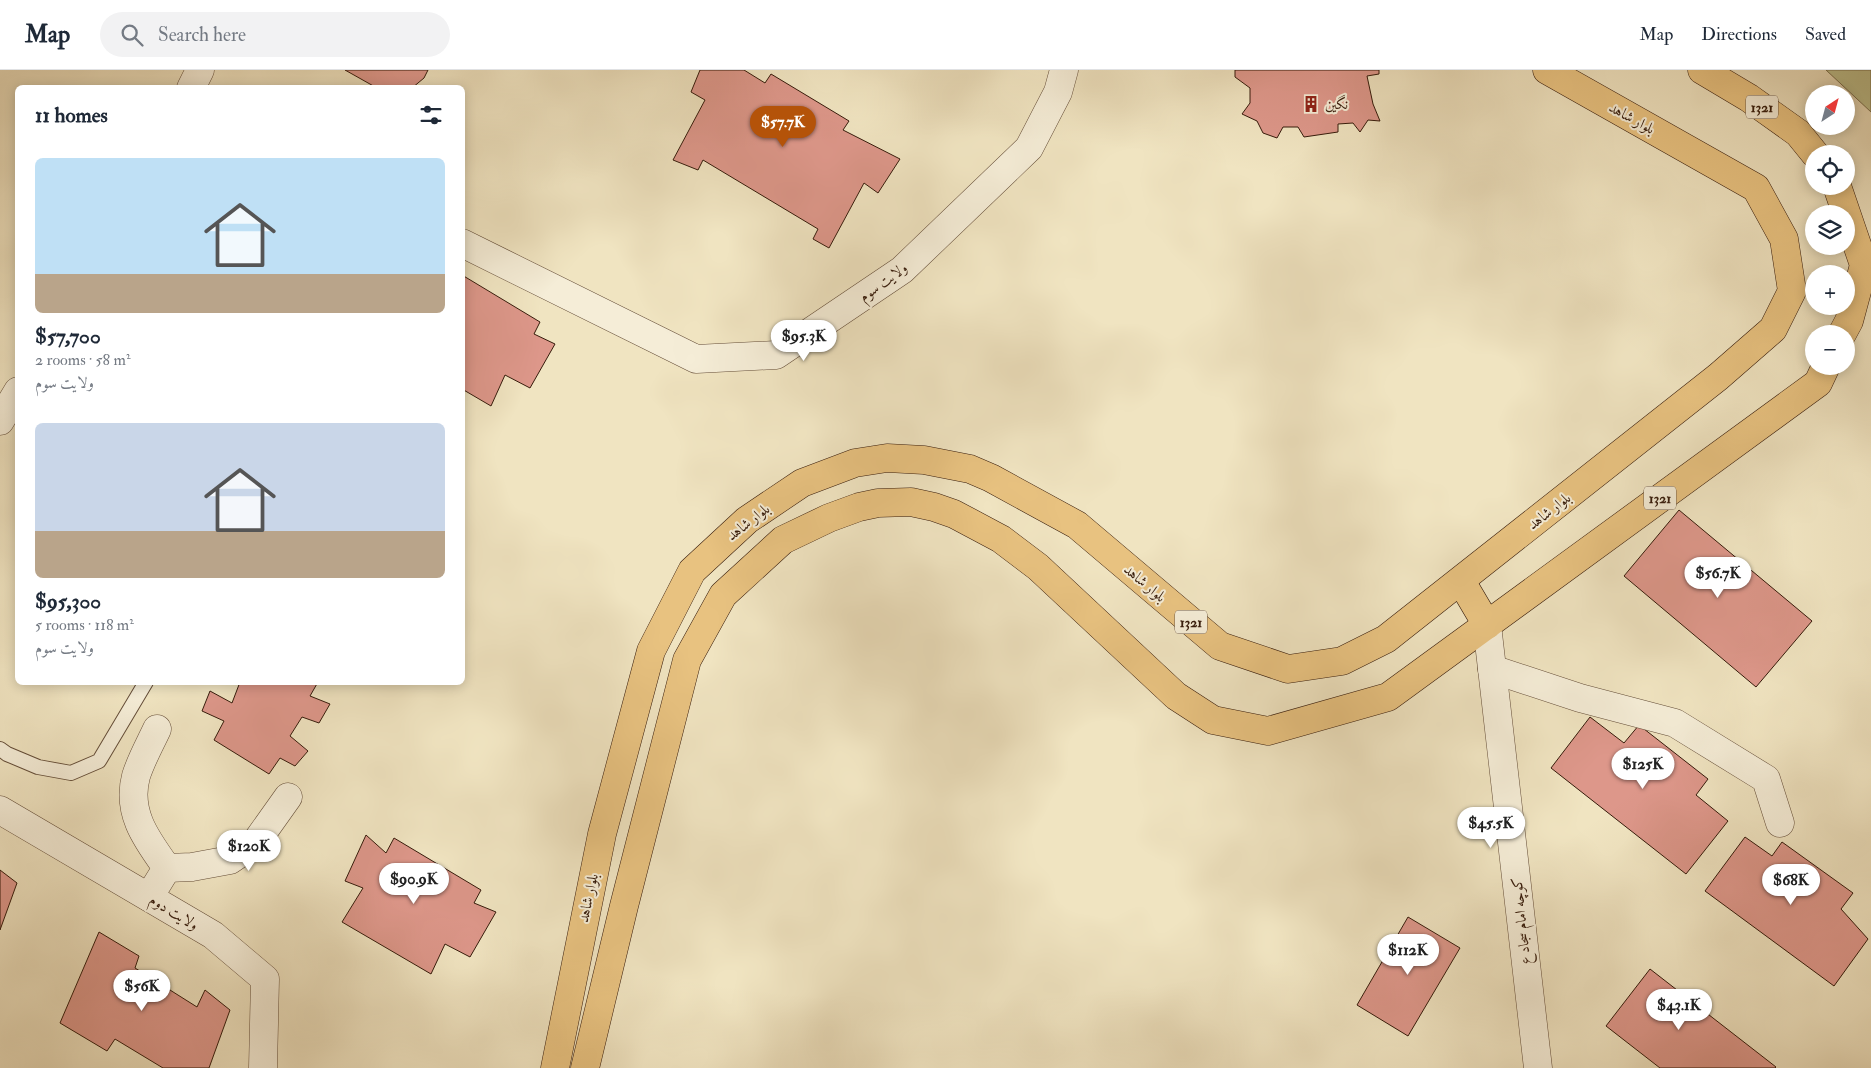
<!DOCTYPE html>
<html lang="en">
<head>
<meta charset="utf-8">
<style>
	body { margin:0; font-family:"IM FELL Double Pica",Amiri,serif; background:#f2f2f3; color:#1f2937; height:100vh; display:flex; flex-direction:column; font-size:19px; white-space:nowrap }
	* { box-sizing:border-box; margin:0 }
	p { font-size:16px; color:#747a83 }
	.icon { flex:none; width:28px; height:28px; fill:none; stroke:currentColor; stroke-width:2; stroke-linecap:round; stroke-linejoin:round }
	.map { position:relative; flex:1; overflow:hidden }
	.drawer { position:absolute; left:15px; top:15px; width:450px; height:600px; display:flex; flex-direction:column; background:#fff; border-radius:8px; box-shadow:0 2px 12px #0003 }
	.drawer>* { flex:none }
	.needle { width:32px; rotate:36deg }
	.tools { position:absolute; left:1805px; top:15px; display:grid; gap:10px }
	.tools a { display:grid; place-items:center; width:50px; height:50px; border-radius:50%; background:#fff; box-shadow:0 2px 12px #0003; font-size:25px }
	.price { position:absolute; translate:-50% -42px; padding:0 11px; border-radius:18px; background:#fff; color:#222; font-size:16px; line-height:32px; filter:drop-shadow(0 1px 2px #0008) }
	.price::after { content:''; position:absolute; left:50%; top:30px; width:15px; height:11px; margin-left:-8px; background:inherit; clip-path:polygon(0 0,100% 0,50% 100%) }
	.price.current { background:#b45309; color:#fff }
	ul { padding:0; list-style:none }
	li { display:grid; align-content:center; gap:10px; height:265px; padding:0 20px }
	li span { display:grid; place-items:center; height:155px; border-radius:8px; color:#555 }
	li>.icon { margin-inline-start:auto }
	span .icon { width:90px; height:90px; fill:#fffc; stroke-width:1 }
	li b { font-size:21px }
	h2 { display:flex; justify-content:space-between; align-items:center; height:60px; padding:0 20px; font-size:21px }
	header { display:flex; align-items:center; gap:30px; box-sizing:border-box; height:70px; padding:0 25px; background:#fff; border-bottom:1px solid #e0e1e3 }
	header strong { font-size:24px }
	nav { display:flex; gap:28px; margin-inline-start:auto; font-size:18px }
	.search { width:350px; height:45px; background:#f2f2f3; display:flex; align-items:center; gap:12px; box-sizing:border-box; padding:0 18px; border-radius:28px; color:#747a83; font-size:19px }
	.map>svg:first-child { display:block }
	.green { fill:#bec28f; stroke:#7a6e4d }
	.building { fill:#dd978a; stroke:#361b0b }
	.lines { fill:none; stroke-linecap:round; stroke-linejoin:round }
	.lane-casing { stroke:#644d38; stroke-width:16 }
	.street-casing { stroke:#644d38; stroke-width:29 }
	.primary-casing { stroke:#361b0b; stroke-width:29 }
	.lane { stroke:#f5edd7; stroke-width:14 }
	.street { stroke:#f5edd7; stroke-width:28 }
	.primary { stroke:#e8c280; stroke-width:28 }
	.labels { text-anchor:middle; stroke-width:4; stroke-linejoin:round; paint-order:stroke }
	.shield { fill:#f5edd7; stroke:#6f5a48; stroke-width:1 }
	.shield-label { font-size:14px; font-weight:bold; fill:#361b0b }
	.poi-label { font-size:15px; fill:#361b0b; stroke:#f5edd7; text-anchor:start }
	.street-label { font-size:15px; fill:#361b0b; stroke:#f5edd7 }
</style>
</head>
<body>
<header>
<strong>Map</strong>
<div class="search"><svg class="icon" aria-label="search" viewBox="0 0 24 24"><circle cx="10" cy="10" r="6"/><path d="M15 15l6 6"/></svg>Search here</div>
<nav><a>Map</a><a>Directions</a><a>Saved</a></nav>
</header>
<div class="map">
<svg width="1871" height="998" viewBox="0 0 1871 998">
	<rect width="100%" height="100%" fill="#f0e4c1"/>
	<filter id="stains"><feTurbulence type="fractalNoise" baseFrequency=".004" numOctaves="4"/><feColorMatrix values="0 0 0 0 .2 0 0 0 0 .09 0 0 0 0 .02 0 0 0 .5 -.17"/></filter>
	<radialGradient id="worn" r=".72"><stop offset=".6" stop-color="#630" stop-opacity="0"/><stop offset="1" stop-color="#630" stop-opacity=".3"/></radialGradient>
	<path class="green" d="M1826,0H1871V42Z"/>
	<g class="building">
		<path d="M345,0H428L424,8L412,18H377Z"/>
		<path d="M700,0H744L765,13L771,4L849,51L843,60L900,89L878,123L864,113L829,178L813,169L818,159L703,90L698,100L673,90L705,30L691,22Z"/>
		<path d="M1235,0H1379V4L1367,6L1373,34L1380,51L1368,50L1360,62L1353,53L1338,54V62L1304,67L1298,57H1283L1277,68L1263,63L1257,51L1242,44L1250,33V18L1235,7Z"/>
		<path d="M462,205L540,252L534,264L555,274L530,318L505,305L491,336L462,319Z"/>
		<path d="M1679,440L1812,551L1756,617L1624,506Z"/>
		<path d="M240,612H318L310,626L330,634L319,653L302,647L290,666L308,681L295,696L280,688L269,704L214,670L224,651L202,641L210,621L232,633Z"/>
		<path d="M1590,647L1624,673L1639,655L1708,709L1696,725L1728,751L1686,804L1551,698Z"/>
		<path d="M366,765L386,783L394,768L481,820L474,833L496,842L470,887L445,874L431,904L342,852L363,818L345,811Z"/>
		<path d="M1745,767L1772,786L1782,772L1853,823L1841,839L1868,869L1834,916L1705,821Z"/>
		<path d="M0,800L17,813L0,860Z"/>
		<path d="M1408,847L1460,878L1408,966L1357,935Z"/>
		<path d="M99,862L139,886L135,898L197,937L205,920L230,940L209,998H163L115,969L107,981L60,953Z"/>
		<path d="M1650,899L1776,997L1775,998H1660L1606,956Z"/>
	</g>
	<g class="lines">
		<g class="lane-casing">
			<path id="lane" d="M0,679L7,684L38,697L71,703L99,691L146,612"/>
		</g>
		<g class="street-casing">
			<g id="street">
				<path d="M191,18L200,0"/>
				<path d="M462,173L696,289L776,285L902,200L1029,78L1058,22L1064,0"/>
				<path d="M0,351L18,321"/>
				<path d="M1487,555L1538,998"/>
				<path d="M1492,599L1580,628L1675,653L1766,709L1780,753"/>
				<path d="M0,740L213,865L265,909L263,998"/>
				<path d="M167,798L192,797L230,790L256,772L288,727"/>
				<path d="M149,827L167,798C147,770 126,743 136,706C141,690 150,674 157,659"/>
			</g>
		</g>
		<g class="primary-casing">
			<g id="primary">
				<path d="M1702,0L1749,28L1798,63L1815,84"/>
				<path d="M1837,116L1864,195L1849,251L1842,264"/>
				<path d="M1461,511L1487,555"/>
				<path d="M555,998L602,764L651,581L692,501L747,450L802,413L855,393L887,388L924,390L970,399L991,408L1077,455L1220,576L1288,599L1342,591L1386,569L1718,307L1773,259L1792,221L1784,169L1756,118L1547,0"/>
				<path d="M585,998L624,836L687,590L723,525L783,470L829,448L859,437L878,433L911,432L934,437L954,444L1001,469L1038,497L1176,626L1213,650L1268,661L1388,627L1818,313L1826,296"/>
			</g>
		</g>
		<use href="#lane" class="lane"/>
		<use href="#street" class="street"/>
		<use href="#primary" class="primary"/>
	</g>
	<defs>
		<g id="building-bare" transform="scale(1.35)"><path d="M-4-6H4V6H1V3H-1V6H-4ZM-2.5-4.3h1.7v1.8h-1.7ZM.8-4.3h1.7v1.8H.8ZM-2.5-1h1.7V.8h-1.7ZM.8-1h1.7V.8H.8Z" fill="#8f2418" stroke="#f5edd7" stroke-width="2.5" paint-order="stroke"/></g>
	</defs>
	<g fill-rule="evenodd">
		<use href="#building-bare" x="1311" y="34"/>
	</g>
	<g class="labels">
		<g class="shield">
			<rect x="1746" y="25.5" width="32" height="23" rx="4"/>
			<rect x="1644" y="416.5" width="32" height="23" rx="4"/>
			<rect x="1175" y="540.5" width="32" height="23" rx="4"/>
		</g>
		<g class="shield-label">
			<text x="1762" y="42">1321</text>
			<text x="1660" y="433">1321</text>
			<text x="1191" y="557">1321</text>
		</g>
		<g class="poi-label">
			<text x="1325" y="39">نگین</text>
		</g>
		<g class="street-label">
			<text transform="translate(1632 48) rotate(29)" y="5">بلوار شاهد</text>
			<text transform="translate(883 212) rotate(-36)" y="5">ولایت سوم</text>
			<text transform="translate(1549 441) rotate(-38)" y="5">بلوار شاهد</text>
			<text transform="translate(748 452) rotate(-38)" y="5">بلوار شاهد</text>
			<text transform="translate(1145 513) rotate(40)" y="5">بلوار شاهد</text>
			<text transform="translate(588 828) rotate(-78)" y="5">بلوار شاهد</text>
			<text transform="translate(174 842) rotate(31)" y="5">ولایت دوم</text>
			<text transform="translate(1521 851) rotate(-96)" y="5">کوچه امام سجاد ع</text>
		</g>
	</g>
	<rect width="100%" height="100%" filter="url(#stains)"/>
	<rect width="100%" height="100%" fill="url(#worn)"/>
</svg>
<div class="tools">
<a><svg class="needle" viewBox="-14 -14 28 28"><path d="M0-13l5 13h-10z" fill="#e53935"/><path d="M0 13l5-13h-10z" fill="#747a83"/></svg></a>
<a><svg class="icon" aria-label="locate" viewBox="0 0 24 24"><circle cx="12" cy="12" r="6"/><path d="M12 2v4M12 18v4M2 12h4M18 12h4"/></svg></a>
<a><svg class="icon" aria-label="layers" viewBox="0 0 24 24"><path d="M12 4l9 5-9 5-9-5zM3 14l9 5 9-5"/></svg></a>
<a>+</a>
<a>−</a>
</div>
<b class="price current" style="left:783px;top:78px">$57.7K</b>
<b class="price" style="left:804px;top:292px">$95.3K</b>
<b class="price" style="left:1718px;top:529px">$56.7K</b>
<b class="price" style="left:1643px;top:720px">$125K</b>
<b class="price" style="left:1491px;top:779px">$45.5K</b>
<b class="price" style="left:249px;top:802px">$120K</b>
<b class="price" style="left:414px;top:835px">$90.9K</b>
<b class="price" style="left:1791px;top:836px">$68K</b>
<b class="price" style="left:1408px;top:906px">$112K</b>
<b class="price" style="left:142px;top:942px">$56K</b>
<b class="price" style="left:1679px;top:961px">$43.1K</b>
<section class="drawer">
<h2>11 homes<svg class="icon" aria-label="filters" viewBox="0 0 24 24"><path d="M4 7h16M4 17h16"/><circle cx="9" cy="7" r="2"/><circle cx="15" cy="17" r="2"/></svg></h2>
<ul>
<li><span style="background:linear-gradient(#bfe0f5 75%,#b9a48a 0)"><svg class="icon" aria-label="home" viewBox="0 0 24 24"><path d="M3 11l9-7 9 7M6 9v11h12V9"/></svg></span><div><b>$57,700</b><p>2 rooms · 58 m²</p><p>ولایت سوم</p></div></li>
<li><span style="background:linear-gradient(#c9d6e8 70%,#b9a48a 0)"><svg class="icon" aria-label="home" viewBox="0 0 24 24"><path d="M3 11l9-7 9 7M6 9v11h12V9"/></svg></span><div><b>$95,300</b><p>5 rooms · 118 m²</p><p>ولایت سوم</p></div></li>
</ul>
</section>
</div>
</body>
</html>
